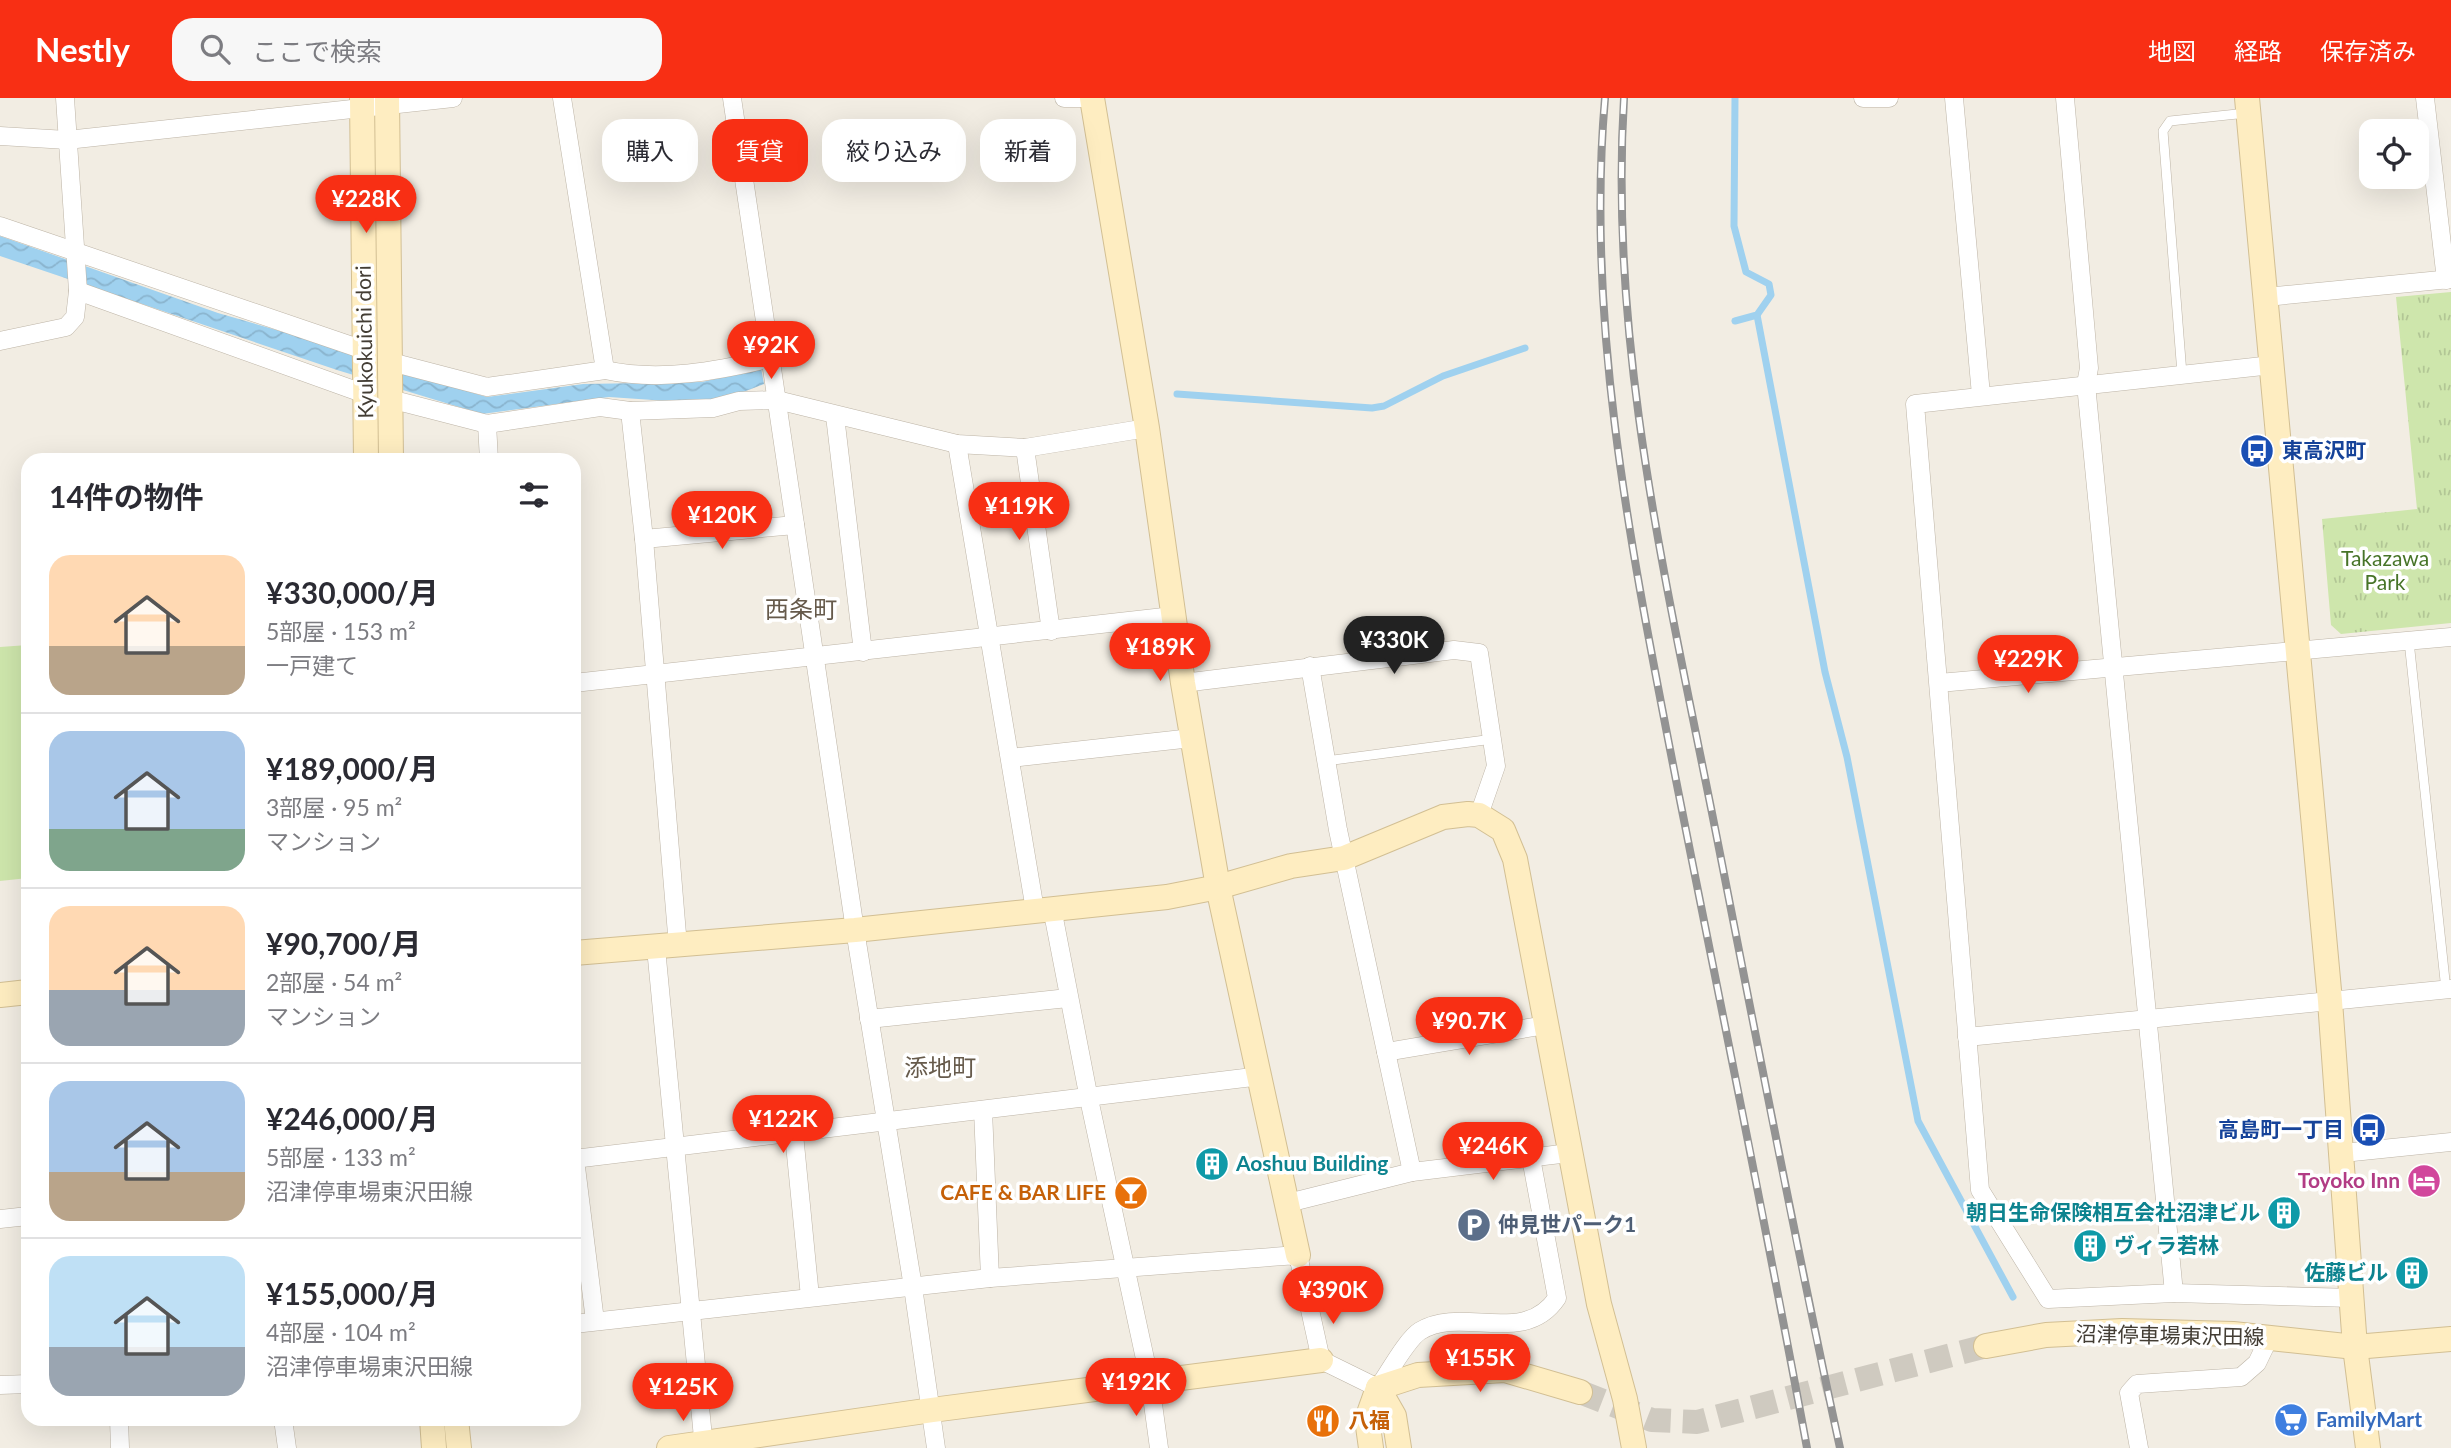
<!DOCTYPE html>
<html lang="ja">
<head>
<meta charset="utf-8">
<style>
	body { margin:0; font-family:Lato,"Noto Sans JP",sans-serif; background:#f7f7f7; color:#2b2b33; height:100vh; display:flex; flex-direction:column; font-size:26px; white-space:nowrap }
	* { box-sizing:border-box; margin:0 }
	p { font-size:23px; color:#7c7c81 }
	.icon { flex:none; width:38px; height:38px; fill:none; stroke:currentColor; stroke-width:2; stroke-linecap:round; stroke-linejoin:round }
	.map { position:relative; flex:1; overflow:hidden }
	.panel { position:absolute; left:21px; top:355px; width:560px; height:973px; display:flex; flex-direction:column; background:#fff; border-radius:21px; box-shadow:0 7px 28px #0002 }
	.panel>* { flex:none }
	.hud { position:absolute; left:602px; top:21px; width:665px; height:63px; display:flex; gap:14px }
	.buttons { position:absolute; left:2359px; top:21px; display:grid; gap:14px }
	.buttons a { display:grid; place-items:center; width:70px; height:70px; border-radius:14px; background:#fff; box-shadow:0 7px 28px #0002; font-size:35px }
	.price { position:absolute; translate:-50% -60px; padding:0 16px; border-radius:24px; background:#f82f14; color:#fff; font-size:23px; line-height:46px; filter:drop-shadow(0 2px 4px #0008) }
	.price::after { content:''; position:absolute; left:50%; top:42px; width:21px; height:16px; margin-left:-10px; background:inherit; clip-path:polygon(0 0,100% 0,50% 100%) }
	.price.on { background:#222; color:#fff }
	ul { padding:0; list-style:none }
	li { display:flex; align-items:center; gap:21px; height:175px; padding:0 28px }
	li+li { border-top:2px solid #e1e1e2 }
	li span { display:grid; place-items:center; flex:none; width:196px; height:140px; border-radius:21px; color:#555 }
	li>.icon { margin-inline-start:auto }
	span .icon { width:84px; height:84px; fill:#fffc; stroke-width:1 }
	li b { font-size:30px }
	h2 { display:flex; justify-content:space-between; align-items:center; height:84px; padding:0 28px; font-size:30px }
	.chip { padding:0 24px; border-radius:21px; background:#fff; box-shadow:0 7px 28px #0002; font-size:24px; line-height:63px }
	.chip.on { background:#f82f14; color:#fff }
	header { display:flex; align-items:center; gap:42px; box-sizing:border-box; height:98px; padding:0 35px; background:#f82f14; color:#fff }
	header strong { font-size:33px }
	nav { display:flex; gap:38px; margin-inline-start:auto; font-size:24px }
	.search { width:490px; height:63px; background:#f7f7f7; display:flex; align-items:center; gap:18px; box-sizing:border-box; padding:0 24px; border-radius:21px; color:#7c7c81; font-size:26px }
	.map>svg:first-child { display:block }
	.grass { fill:url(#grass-tufts) }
	.pitch { fill:#cee6ac }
	.water { fill:url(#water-waves) }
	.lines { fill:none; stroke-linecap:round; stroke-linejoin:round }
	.stream { stroke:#9fd1ef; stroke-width:7 }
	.secondary-tunnel { stroke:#cfcac0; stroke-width:24; stroke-dasharray:24 12; stroke-linecap:butt }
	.lane-casing { stroke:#bdb4a6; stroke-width:10 }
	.street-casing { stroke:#bdb4a6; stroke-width:19 }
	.secondary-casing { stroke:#d2bf93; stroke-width:26 }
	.lane { stroke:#fff; stroke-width:9 }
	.street { stroke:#fff; stroke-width:18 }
	.secondary { stroke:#feedc1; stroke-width:24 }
	.rail-casing { stroke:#939393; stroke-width:8 }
	.rail { stroke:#fff; stroke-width:5; stroke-dasharray:16; stroke-linecap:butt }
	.labels { text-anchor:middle; stroke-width:7; stroke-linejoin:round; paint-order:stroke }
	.street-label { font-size:21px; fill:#433d34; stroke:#fff }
	.transit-label { font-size:21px; font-weight:bold; fill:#164399; stroke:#fff; text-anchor:start }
	.park-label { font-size:21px; fill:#477428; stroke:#fff }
	.culture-label { font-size:21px; font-weight:bold; fill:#0d838f; stroke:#fff; text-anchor:start }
	.hotel-label { font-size:21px; font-weight:bold; fill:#b23c85; stroke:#fff; text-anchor:end }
	.food-label { font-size:21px; font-weight:bold; fill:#c56008; stroke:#fff; text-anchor:end }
	.service-label { font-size:21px; font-weight:bold; fill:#4e5e75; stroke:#fff; text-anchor:start }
	.shop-label { font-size:21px; font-weight:bold; fill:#366cbe; stroke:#fff; text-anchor:start }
	.quarter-label { font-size:24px; fill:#665a4b; stroke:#fff }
</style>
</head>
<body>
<header>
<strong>Nestly</strong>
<div class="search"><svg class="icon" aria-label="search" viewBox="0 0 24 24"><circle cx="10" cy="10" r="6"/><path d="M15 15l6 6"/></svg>ここで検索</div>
<nav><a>地図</a><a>経路</a><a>保存済み</a></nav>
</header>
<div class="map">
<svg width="2451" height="1350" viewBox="0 0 2451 1350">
	<defs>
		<pattern id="grass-tufts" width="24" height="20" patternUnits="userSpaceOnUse" patternTransform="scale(1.75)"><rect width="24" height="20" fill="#cee6ac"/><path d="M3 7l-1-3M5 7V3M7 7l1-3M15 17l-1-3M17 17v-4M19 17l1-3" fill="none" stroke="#b2c695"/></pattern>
		<pattern id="water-waves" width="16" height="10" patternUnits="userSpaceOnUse" patternTransform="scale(1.75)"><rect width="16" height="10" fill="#9fd1ef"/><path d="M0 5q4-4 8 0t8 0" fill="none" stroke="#8ab4ce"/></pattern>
	</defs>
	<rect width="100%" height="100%" fill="#f2ede3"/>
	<path class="grass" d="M2451,194V525L2341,536L2331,527L2322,421L2417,411L2396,199Z"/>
	<path class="pitch" d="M28,547V780L0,783V549Z"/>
	<path class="water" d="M0,138L218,215L349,253L423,280L487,299L583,286L702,284L761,270L764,286L712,306L609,299L482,316L337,272L0,158Z"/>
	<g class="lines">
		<g class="stream">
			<path d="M1735,0L1734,128L1746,174L1769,186L1771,197L1757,217L1735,223"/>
			<path d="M1757,217L1825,574L1847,659L1918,1023L2013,1199"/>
			<path d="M1177,296L1372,310L1384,308L1443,278L1525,250"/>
		</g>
		<path class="secondary-tunnel" d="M1580,1294L1652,1322L1697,1324L1986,1248"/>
		<g class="lane-casing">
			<g id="lane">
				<path d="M2182,276L2163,33L2170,23L2247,15"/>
				<path d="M2409,543L2446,892"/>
				<path d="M1326,663L1493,641"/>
			</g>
		</g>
		<g class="street-casing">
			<g id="street">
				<path d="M562,0L605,272"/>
				<path d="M732,0L855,832L913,1189L936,1350"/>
				<path d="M1064,0H1085"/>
				<path d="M1863,0H1889"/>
				<path d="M1954,0L1981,297"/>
				<path d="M2065,0L2089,270L2086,286L2174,1195"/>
				<path d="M2425,0L2446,182"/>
				<path d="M0,38L67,42L453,0"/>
				<path d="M0,128L364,252"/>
				<path d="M78,193L365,296"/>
				<path d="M2266,199L2451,181"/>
				<path d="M0,243L66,229L75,219L78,193L65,0"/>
				<path d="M391,264L487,289L605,272C660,284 717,273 771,260"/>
				<path d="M2272,267L1915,306L1980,1092L2048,1201L2174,1195L2353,1200"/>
				<path d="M390,301L487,326L600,309L630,313L713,310L739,303L777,302L957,346L1025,350L1147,330"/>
				<path d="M630,313L644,441L678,848"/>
				<path d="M835,318L863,554"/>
				<path d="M487,326L489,362"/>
				<path d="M957,346L1035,812"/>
				<path d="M1025,350L1051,533"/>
				<path d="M644,441L795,427"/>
				<path d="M574,585L1173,518"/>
				<path d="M1183,585L1454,552L1479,555L1496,668L1479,717"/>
				<path d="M1939,585L2451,539"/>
				<path d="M1010,660L1192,640"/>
				<path d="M1052,810L1089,1001L1150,1284L1159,1350"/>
				<path d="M656,850L704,1350"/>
				<path d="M869,921L1068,900"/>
				<path d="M1967,939L2451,891"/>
				<path d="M1386,954L1546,927"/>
				<path d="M983,1012L990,1180"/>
				<path d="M794,1036L810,1199"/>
				<path d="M2343,1055L2451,1044"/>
				<path d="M574,1061L1261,978"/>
				<path d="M575,1061L595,1223"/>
				<path d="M1412,1074L1569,1055"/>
				<path d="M1288,1105L1412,1074L1338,732L1310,568"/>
				<path d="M0,1121L28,1118"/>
				<path d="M574,1226L990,1180L1298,1157L1321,1262L1378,1290C1388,1276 1407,1241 1420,1233C1462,1207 1524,1249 1557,1200L1531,1060"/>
				<path d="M0,1287L28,1286"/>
				<path d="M119,1321L120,1350"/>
				<path d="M283,1321L287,1350"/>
				<path d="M2139,1350L2129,1295L2137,1286L2241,1279L2257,1265L2269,1240"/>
			</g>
		</g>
		<g class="secondary-casing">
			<g id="secondary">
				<path d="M362,0L366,362"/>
				<path d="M387,0L391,362"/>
				<path d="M1092,0L1147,330L1183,585L1218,789L1298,1157"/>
				<path d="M2247,0L2330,903L2355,1249L2368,1350"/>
				<path d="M574,855L855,832L1167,799L1218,789L1291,768L1344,760L1443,719L1468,716L1479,717L1503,732L1515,761L1599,1206L1625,1301L1634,1350"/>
				<path d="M0,897L28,894"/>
				<path d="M1986,1248L2046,1237L2122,1233L2233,1236L2355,1249L2451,1241"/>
				<path d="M1378,1290L1418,1277L1505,1272L1580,1294"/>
				<path d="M1378,1290L1394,1318L1399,1350"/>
				<path d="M432,1321L434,1350"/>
				<path d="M456,1321L459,1350"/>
				<path d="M669,1350L932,1312L1321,1262"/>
				<path d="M1371,1350L1367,1321L1378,1290"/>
			</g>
		</g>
		<use href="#lane" class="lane"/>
		<use href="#street" class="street"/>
		<use href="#secondary" class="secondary"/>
		<g class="rail-casing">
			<g id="rail">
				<path d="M1605,0C1585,228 1633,460 1676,682C1720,905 1766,1127 1807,1350"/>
				<path d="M1624,0C1609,243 1665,479 1712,715C1754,927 1794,1139 1840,1350"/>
			</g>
		</g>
		<use href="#rail" class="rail"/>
	</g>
	<defs>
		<g id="bus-disc" transform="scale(1.75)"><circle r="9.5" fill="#1a4fb4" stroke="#fff"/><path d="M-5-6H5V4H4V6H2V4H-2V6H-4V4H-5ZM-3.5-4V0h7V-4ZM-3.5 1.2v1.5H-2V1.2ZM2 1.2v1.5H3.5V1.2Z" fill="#fff"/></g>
		<g id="building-disc" transform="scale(1.75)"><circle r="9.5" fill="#0f9aa8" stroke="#fff"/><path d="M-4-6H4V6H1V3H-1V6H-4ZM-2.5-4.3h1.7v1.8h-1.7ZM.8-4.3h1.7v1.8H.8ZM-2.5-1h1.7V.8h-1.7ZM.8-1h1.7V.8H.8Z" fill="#fff"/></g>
		<g id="hotel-disc" transform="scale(1.75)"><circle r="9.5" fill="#d1479c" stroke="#fff"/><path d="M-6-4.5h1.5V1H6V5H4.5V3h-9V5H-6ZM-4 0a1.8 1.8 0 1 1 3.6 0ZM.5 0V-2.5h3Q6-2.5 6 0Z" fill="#fff"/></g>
		<g id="bar-disc" transform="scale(1.75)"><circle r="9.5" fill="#e8710a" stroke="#fff"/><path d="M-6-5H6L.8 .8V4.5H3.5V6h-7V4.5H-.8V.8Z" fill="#fff"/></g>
		<g id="parking-disc" transform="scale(1.75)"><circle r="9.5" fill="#5c6f8a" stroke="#fff"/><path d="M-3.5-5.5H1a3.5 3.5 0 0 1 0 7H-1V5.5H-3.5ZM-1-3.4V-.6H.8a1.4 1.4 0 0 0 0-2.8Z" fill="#fff"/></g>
		<g id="supermarket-disc" transform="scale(1.75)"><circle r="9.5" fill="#3f7fe0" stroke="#fff"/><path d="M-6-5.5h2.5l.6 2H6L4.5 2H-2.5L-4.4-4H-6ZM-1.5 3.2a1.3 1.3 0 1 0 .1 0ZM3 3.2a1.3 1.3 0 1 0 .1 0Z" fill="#fff"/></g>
		<g id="restaurant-disc" transform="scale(1.75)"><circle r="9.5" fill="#e8710a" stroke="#fff"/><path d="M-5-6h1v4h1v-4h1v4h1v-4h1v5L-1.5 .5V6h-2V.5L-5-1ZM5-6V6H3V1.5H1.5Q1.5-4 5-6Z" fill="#fff"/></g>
	</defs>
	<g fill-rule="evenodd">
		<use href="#bus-disc" x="2257" y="353"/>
		<use href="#bus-disc" x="2369" y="1032"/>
		<use href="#building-disc" x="1212" y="1066"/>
		<use href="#hotel-disc" x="2424" y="1083"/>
		<use href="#bar-disc" x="1131" y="1095"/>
		<use href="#building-disc" x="2284" y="1115"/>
		<use href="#parking-disc" x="1474" y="1127"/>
		<use href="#building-disc" x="2090" y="1148"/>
		<use href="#building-disc" x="2412" y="1175"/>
		<use href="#supermarket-disc" x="2291" y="1322"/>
		<use href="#restaurant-disc" x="1323" y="1323"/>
	</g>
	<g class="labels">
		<g class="street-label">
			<text transform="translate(365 244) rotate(-91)" y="7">Kyukokuichi dori</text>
			<text transform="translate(2170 1238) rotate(1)" y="7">沼津停車場東沢田線</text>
		</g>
		<g class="transit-label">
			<text x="2282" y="360">東高沢町</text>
			<text x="2344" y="1039" text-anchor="end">高島町一丁目</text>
		</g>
		<g class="park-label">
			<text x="2385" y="468">Takazawa<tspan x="2385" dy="24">Park</tspan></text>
		</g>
		<g class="culture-label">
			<text x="1236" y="1073">Aoshuu Building</text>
			<text x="2260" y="1122" text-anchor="end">朝日生命保険相互会社沼津ビル</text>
			<text x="2114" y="1155">ヴィラ若林</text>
			<text x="2388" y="1182" text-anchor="end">佐藤ビル</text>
		</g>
		<g class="hotel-label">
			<text x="2400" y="1090">Toyoko Inn</text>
		</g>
		<g class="food-label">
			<text x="1106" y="1102">CAFE &amp; BAR LIFE</text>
			<text x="1348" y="1330" text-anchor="start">八福</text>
		</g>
		<g class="service-label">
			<text x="1498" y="1134">仲見世パーク1</text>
		</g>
		<g class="shop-label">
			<text x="2316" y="1329">FamilyMart</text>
		</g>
		<g class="quarter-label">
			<text x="801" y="520">西条町</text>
			<text x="940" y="978">添地町</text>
		</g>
	</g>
</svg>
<div class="buttons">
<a><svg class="icon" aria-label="locate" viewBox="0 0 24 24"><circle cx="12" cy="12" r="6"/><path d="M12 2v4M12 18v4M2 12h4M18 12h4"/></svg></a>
</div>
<b class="price" style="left:366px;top:137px">¥228K</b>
<b class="price" style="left:771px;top:283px">¥92K</b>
<b class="price" style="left:1019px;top:444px">¥119K</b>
<b class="price" style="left:722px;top:453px">¥120K</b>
<b class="price on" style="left:1394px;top:578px">¥330K</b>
<b class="price" style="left:1160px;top:585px">¥189K</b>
<b class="price" style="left:2028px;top:597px">¥229K</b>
<b class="price" style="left:1469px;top:959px">¥90.7K</b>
<b class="price" style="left:783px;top:1057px">¥122K</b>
<b class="price" style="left:1493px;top:1084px">¥246K</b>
<b class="price" style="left:1333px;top:1228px">¥390K</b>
<b class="price" style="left:1480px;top:1296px">¥155K</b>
<b class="price" style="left:1136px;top:1320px">¥192K</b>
<b class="price" style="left:683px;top:1325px">¥125K</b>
<div class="hud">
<a class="chip">購入</a>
<a class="chip on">賃貸</a>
<a class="chip">絞り込み</a>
<a class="chip">新着</a>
</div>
<section class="panel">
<h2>14件の物件<svg class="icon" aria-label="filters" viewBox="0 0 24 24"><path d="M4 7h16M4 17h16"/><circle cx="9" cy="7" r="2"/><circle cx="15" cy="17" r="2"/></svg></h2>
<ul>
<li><span style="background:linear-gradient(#ffd9b3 65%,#b9a48a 0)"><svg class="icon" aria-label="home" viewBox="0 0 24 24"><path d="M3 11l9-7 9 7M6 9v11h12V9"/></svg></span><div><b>¥330,000/月</b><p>5部屋 · 153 m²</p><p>一戸建て</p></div></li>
<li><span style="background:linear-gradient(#a9c7e8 70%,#7fa58c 0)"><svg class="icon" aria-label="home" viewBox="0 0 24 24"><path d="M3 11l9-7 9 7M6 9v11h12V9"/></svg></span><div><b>¥189,000/月</b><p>3部屋 · 95 m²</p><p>マンション</p></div></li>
<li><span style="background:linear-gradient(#ffd9b3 60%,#9aa5b1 0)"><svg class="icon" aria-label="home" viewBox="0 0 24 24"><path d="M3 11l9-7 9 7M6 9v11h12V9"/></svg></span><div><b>¥90,700/月</b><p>2部屋 · 54 m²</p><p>マンション</p></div></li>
<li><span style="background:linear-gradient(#a9c7e8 65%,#b9a48a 0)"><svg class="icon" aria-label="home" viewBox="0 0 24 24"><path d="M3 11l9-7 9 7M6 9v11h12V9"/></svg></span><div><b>¥246,000/月</b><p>5部屋 · 133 m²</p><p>沼津停車場東沢田線</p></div></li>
<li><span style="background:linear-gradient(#bfe0f5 65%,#9aa5b1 0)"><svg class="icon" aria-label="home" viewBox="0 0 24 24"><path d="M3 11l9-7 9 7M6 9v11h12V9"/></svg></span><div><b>¥155,000/月</b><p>4部屋 · 104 m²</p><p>沼津停車場東沢田線</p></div></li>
</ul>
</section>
</div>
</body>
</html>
